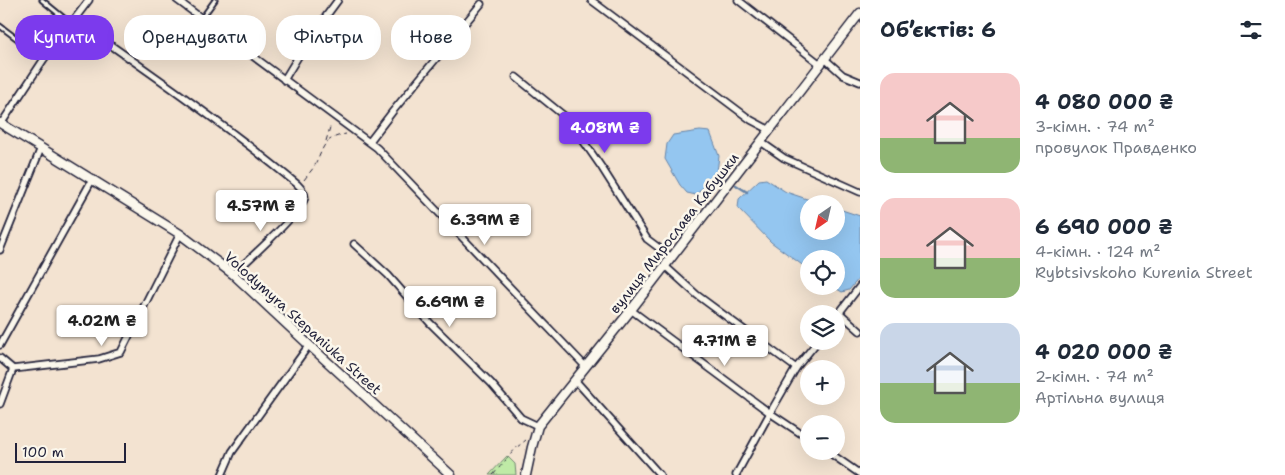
<!DOCTYPE html>
<html lang="uk">
<head>
<meta charset="utf-8">
<style>
	body { margin:0; font-family:"Shantell Sans",sans-serif; background:#f6f6f7; color:#1f2937; height:100vh; display:flex; flex-direction:column; font-size:19px; white-space:nowrap }
	* { box-sizing:border-box; margin:0 }
	p { font-size:16px; color:#747a83 }
	.icon { flex:none; width:28px; height:28px; fill:none; stroke:currentColor; stroke-width:2; stroke-linecap:round; stroke-linejoin:round }
	.map { position:relative; flex:1; overflow:hidden }
	.sheet { display:flex; flex-direction:column; background:#fff; width:425px }
	.sheet>* { flex:none }
	.hud { position:absolute; left:15px; top:15px; width:475px; height:45px; display:flex; gap:10px }
	.needle { width:32px; rotate:214deg }
	.buttons { position:absolute; left:800px; top:195px; display:grid; gap:10px }
	.buttons a { display:grid; place-items:center; width:45px; height:45px; border-radius:50%; background:#fff; box-shadow:0 5px 20px #0002; font-size:25px }
	.scale { position:absolute; left:15px; bottom:12px; width:111px; box-sizing:border-box; padding-left:5px; border:2px solid #22223b; border-top:0; font-size:14px; line-height:18px; white-space:nowrap; color:#22223b; -webkit-text-stroke:4px #fbf7ec; paint-order:stroke }
	.price { position:absolute; translate:-50% -42px; padding:0 11px; border-radius:5px; background:#fff; color:#222; font-size:16px; line-height:32px; filter:drop-shadow(0 1px 2px #0008) }
	.price::after { content:''; position:absolute; left:50%; top:30px; width:15px; height:11px; margin-left:-8px; background:inherit; clip-path:polygon(0 0,100% 0,50% 100%) }
	.price.active { background:#7c3aed; color:#fff }
	ul { padding:0; list-style:none }
	li { display:flex; align-items:center; gap:15px; height:125px; padding:0 20px }
	li span { display:grid; place-items:center; flex:none; width:140px; height:100px; border-radius:15px; color:#555 }
	li>.icon { margin-inline-start:auto }
	span .icon { width:60px; height:60px; fill:#fffc; stroke-width:1 }
	li b { font-size:21px }
	h2 { display:flex; justify-content:space-between; align-items:center; height:60px; padding:0 20px; font-size:21px }
	.pill { padding:0 18px; border-radius:20px; background:#fff; box-shadow:0 5px 20px #0002; font-size:18px; line-height:45px }
	.pill.active { background:#7c3aed; color:#fff }
	main { display:flex; flex:1; min-height:0 }
	.map>svg:first-child { display:block }
	.green { fill:#bfeaa6; stroke:#708670 }
	.water { fill:#94c6f0; stroke:#6684a8 }
	.lines { fill:none; stroke-linecap:round; stroke-linejoin:round }
	.stream { stroke:#6684a8; stroke-width:2.5 }
	.lane-casing { stroke:#22223b; stroke-width:7 }
	.street-casing { stroke:#22223b; stroke-width:9 }
	.secondary-casing { stroke:#22223b; stroke-width:11 }
	.path { stroke:#22223b; stroke-width:1; stroke-dasharray:5 4; stroke-linecap:butt }
	.lane { stroke:#fbf7ec; stroke-width:3 }
	.street { stroke:#fbf7ec; stroke-width:5.5 }
	.secondary { stroke:#fbf7ec; stroke-width:8 }
	.labels { text-anchor:middle; stroke-width:5; stroke-linejoin:round; paint-order:stroke }
	.street-label { font-size:14px; fill:#22223b; stroke:#fbf7ec }
</style>
</head>
<body>
<main>
<div class="map">
<svg width="860" height="475" viewBox="0 0 860 475">
	<rect width="100%" height="100%" fill="#f3e3d1"/>
	<filter id="ink" filterUnits="userSpaceOnUse"><feTurbulence type="fractalNoise" baseFrequency=".02" numOctaves="2"/><feDisplacementMap in="SourceGraphic" scale="10" xChannelSelector="R" yChannelSelector="G"/><feConvolveMatrix kernelMatrix="1 2 1 2 8 2 1 2 1" color-interpolation-filters="sRGB"/></filter>
	<g filter="url(#ink)">
		<path class="green" d="M507,456L515,464L516,475H489Z"/>
		<g class="water">
			<path d="M700,131L710,132L719,156L717,172L696,195L687,193L680,185L665,159L667,144L673,135Z"/>
			<path d="M766,179L786,192L822,204H809V231H836V208L860,216V277L849,290L842,292L832,286H836V259H809V270L771,242L738,208L739,199L759,180Z"/>
		</g>
		<g class="lines">
			<g class="stream">
				<path d="M717,172L725,177"/>
				<path d="M736,185L747,192"/>
			</g>
			<g class="lane-casing">
				<g id="lane">
					<path d="M42,0L70,23"/>
					<path d="M202,18L215,0"/>
					<path d="M0,26L44,59"/>
				</g>
			</g>
			<g class="street-casing">
				<g id="street">
					<path d="M177,0L377,148L586,367"/>
					<path d="M591,0L751,120L770,130"/>
					<path d="M738,0L820,64"/>
					<path d="M70,23L82,25C155,76 228,127 297,184C300,187 305,192 305,197C305,209 245,263 233,274"/>
					<path d="M825,59L843,75L860,82"/>
					<path d="M516,77L568,119L602,168L647,239L671,257"/>
					<path d="M284,80L307,42L338,0"/>
					<path d="M1,124L44,59L89,0"/>
					<path d="M370,141L393,111L481,4"/>
					<path d="M761,142L784,158L860,192"/>
					<path d="M354,244L388,275L430,323L491,383L521,418L538,426"/>
					<path d="M0,250L41,148"/>
					<path d="M665,266L697,295L796,368"/>
					<path d="M631,310L770,413L809,439"/>
					<path d="M840,313L860,331"/>
					<path d="M836,317L860,286"/>
					<path d="M0,345L92,180"/>
					<path d="M0,358L13,369"/>
					<path d="M575,380L660,475"/>
					<path d="M0,404L13,369L99,359L121,352L180,234"/>
					<path d="M827,451L860,474"/>
					<path d="M222,475L232,452L309,345"/>
					<path d="M736,475L770,413L796,368L818,341"/>
				</g>
			</g>
			<g class="secondary-casing">
				<g id="secondary">
					<path d="M0,123L41,148L180,234L233,274L309,345L451,475"/>
					<path d="M526,475L532,447L538,426L631,310L860,13"/>
				</g>
			</g>
			<g class="path">
				<path d="M326,141L331,124"/>
				<path d="M304,180C307,176 311,171 314,167C325,147 321,139 346,134"/>
				<path d="M493,475L516,448L526,440"/>
			</g>
			<use href="#lane" class="lane"/>
			<use href="#street" class="street"/>
			<use href="#secondary" class="secondary"/>
		</g>
	</g>
	<g class="labels">
		<g class="street-label">
			<text transform="translate(674 233) rotate(-52)" y="5">вулиця Мирослава Кабушки</text>
			<text transform="translate(303 323) rotate(42)" y="5">Volodymyra Stepaniuka Street</text>
		</g>
	</g>
</svg>
<div class="buttons">
<a><svg class="needle" viewBox="-14 -14 28 28"><path d="M0-13l5 13h-10z" fill="#e53935"/><path d="M0 13l5-13h-10z" fill="#747a83"/></svg></a>
<a><svg class="icon" aria-label="locate" viewBox="0 0 24 24"><circle cx="12" cy="12" r="6"/><path d="M12 2v4M12 18v4M2 12h4M18 12h4"/></svg></a>
<a><svg class="icon" aria-label="layers" viewBox="0 0 24 24"><path d="M12 4l9 5-9 5-9-5zM3 14l9 5 9-5"/></svg></a>
<a>+</a>
<a>−</a>
</div>
<div class="scale">100 m</div>
<b class="price active" style="left:605px;top:154px">4.08M ₴</b>
<b class="price" style="left:261px;top:232px">4.57M ₴</b>
<b class="price" style="left:485px;top:246px">6.39M ₴</b>
<b class="price" style="left:450px;top:328px">6.69M ₴</b>
<b class="price" style="left:102px;top:347px">4.02M ₴</b>
<b class="price" style="left:725px;top:367px">4.71M ₴</b>
<div class="hud">
<a class="pill active">Купити</a>
<a class="pill">Орендувати</a>
<a class="pill">Фільтри</a>
<a class="pill">Нове</a>
</div>
</div>
<section class="sheet">
<h2>Об’єктів: 6<svg class="icon" aria-label="filters" viewBox="0 0 24 24"><path d="M4 7h16M4 17h16"/><circle cx="9" cy="7" r="2"/><circle cx="15" cy="17" r="2"/></svg></h2>
<ul>
<li><span style="background:linear-gradient(#f6c9c9 65%,#8fb573 0)"><svg class="icon" aria-label="home" viewBox="0 0 24 24"><path d="M3 11l9-7 9 7M6 9v11h12V9"/></svg></span><div><b>4 080 000 ₴</b><p>3-кімн. · 74 m²</p><p>провулок Правденко</p></div></li>
<li><span style="background:linear-gradient(#f6c9c9 60%,#8fb573 0)"><svg class="icon" aria-label="home" viewBox="0 0 24 24"><path d="M3 11l9-7 9 7M6 9v11h12V9"/></svg></span><div><b>6 690 000 ₴</b><p>4-кімн. · 124 m²</p><p>Rybtsivskoho Kurenia Street</p></div></li>
<li><span style="background:linear-gradient(#c9d6e8 60%,#8fb573 0)"><svg class="icon" aria-label="home" viewBox="0 0 24 24"><path d="M3 11l9-7 9 7M6 9v11h12V9"/></svg></span><div><b>4 020 000 ₴</b><p>2-кімн. · 74 m²</p><p>Артільна вулиця</p></div></li>
</ul>
</section>
</main>
</body>
</html>
